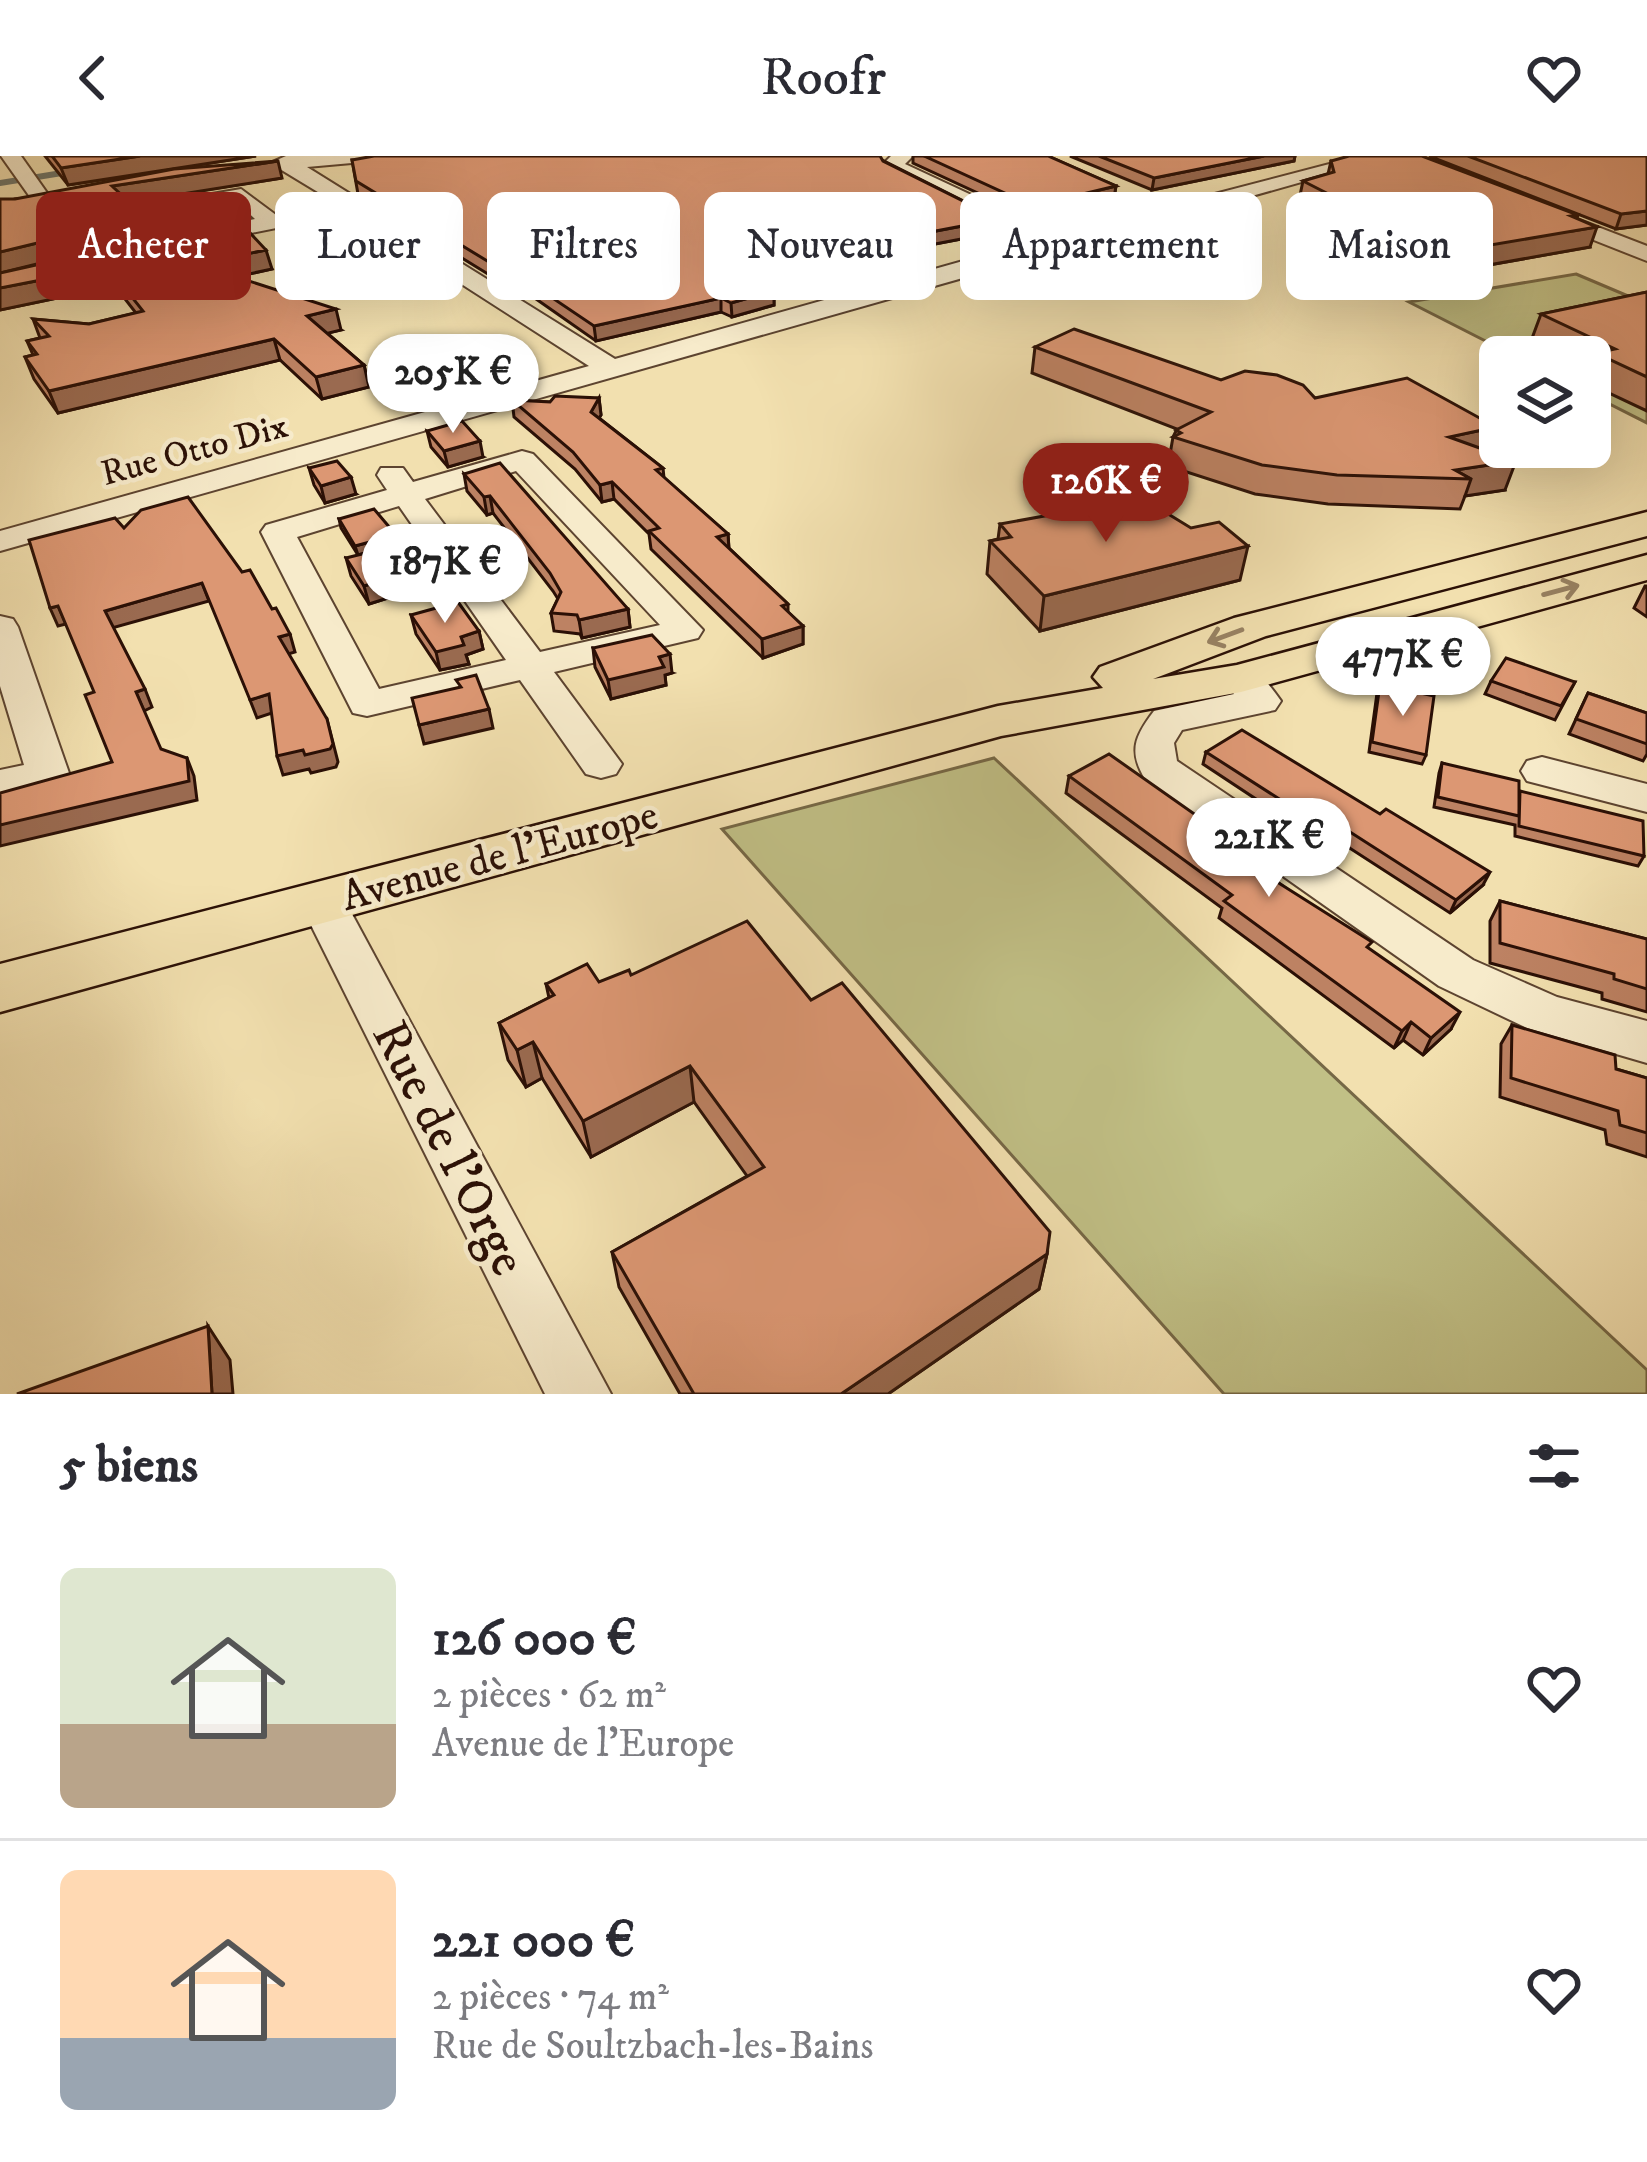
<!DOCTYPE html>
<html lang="fr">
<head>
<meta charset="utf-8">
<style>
	body { margin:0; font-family:"IM FELL DW Pica",serif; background:#f7f7f7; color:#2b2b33; height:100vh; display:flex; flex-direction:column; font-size:45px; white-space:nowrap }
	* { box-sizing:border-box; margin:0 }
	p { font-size:39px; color:#7c7c81 }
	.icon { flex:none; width:66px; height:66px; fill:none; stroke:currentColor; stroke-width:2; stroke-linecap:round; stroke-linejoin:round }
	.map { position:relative; height:1238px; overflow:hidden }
	.sheet { display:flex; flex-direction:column; background:#fff; flex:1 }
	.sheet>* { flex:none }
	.top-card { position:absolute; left:36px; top:36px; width:1575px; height:108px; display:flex; gap:24px }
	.buttons { position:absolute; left:1479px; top:180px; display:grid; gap:24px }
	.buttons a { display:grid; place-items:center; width:132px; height:132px; border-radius:18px; background:#fff; box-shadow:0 12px 48px #0002; font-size:60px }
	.price { position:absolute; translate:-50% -102px; padding:0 27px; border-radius:42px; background:#fff; color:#222; font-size:39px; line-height:78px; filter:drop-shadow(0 3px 6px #0008) }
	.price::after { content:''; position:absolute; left:50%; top:72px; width:36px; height:27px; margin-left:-18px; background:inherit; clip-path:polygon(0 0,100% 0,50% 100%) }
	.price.selected { background:#8f2418; color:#fff }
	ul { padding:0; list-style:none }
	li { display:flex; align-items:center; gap:36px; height:300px; padding:0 60px }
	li+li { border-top:3px solid #e1e1e2 }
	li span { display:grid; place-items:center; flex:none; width:336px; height:240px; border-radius:18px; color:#555 }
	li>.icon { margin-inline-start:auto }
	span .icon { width:144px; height:144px; fill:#fffc; stroke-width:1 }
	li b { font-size:51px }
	h2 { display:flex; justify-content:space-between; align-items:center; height:144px; padding:0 60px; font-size:51px }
	.chip { padding:0 42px; border-radius:18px; background:#fff; box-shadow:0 12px 48px #0002; font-size:42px; line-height:108px }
	.chip.selected { background:#8f2418; color:#fff }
	header { display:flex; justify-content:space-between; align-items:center; height:156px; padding:0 60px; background:#fff; font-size:54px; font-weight:600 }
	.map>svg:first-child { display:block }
	.green { fill:#c1c086; stroke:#766846; stroke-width:3 }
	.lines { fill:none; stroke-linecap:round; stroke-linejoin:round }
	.stream { stroke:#6f776c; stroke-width:6 }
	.minor-casing { stroke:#5d4430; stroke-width:4 }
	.major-casing { stroke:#2b1006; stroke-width:5 }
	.minor { fill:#f7ebcb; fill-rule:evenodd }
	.major { fill:#f2e0af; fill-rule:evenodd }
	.wall { fill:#bd8263; stroke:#2b1006; stroke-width:3 }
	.shaded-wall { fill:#9a6a50; stroke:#2b1006; stroke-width:3 }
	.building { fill:#dc9773; stroke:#2b1006; stroke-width:3 }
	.oneway { stroke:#988263 }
	.labels { text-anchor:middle; stroke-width:9; stroke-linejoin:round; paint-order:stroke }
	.far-street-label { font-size:36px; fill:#2b1006; stroke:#f7ebcb }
	.street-label { font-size:42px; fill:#2b1006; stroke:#f7ebcb }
	.near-street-label { font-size:51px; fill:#2b1006; stroke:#f7ebcb }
</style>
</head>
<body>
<header><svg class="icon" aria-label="back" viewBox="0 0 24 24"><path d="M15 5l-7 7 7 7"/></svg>Roofr<svg class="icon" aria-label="heart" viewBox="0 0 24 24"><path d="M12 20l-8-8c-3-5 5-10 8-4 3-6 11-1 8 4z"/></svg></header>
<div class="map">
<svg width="1647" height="1238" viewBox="0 0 1647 1238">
	<rect width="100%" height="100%" fill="#f2e0af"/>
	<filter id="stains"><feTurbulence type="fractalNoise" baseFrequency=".00167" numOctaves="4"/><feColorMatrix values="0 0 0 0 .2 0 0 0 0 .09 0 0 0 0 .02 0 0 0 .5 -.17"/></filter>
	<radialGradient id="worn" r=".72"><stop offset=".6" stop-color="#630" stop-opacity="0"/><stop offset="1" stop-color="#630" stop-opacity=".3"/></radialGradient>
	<g class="green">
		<path d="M239,42L263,64L183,79L162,55Z"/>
		<path d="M1576,118L1647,148V267L1590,238V201H1517L1409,146Z"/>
		<path d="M994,602L1647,1214V1238H1224L722,673Z"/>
	</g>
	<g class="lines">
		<path class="stream" d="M0,27L68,16"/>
		<g class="minor-casing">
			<g id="minor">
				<path d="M1,0H21L52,44L49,48H35Z"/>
				<path d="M286,0H373L363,6L307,11L615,203L1034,85L885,13L882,9L891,0H913L905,8L1057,79L1360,0H1393L0,395V375L589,210L351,57L181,91L173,89L143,54L154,48L241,33L276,59L336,47L270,7ZM237,46L255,63L186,77L169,58Z"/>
				<path d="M1546,51L1647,90V105L1538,62V52Z"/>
				<path d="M522,295L533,298L703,474L698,482L554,516L622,608L616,618L601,622L586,618L520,524L367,560L353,557L261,376L266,369L387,334L377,319L381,312H403L413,326ZM516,315L660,469L540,496L425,343ZM399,350L506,504L379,533L297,381Z"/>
				<path d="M0,460L13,463L18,471L69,617L63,627L0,642V614L24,609L0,530Z"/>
				<path d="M1241,510C1259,515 1270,529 1281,545L1275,554L1182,574L1174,587L1177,605L1473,804L1557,841L1647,865V907L1527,872L1439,830L1145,623C1128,595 1135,580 1154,555L1234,538L1222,522L1227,514Z"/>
				<path d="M1542,601L1647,628V656L1527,625L1521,615L1527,605Z"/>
				<path d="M322,728L338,733L345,745L611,1238H545L299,745L306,733Z"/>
			</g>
		</g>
		<g class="major-casing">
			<path id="major" d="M1647,356V380L1266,480L1153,523L1237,509L1647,399V424L1241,536L1001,580L0,856V808L998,550L1103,532L1093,521L1100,511L1234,462Z"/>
		</g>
		<use href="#minor" class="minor"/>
		<use href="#major" class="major"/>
	</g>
	<g class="wall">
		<path d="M45,0H256L68,29Z"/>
		<path d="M913,0H1048L1116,30L1114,42L1032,62L913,7Z"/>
		<path d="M1070,0H1295L1294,5L1152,34Z"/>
		<path d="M1429,0H1647V69L1616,73Z"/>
		<path d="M352,4H882L999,63L998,76L846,105V109L767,132L774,135V149L732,161L721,156L596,185L516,129L509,131L358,38Z"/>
		<path d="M1331,5L1578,59L1576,63L1590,91L1466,113L1355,73L1299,44L1303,25L1328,18Z"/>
		<path d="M282,22L129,46L151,80L6,116L238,64L272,113L236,121L341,174L327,177L364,209L369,231L322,243L280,204L58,257L34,223L25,201L33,199L27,185L40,182L33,163L89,168L136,157L115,130L0,154L15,43Z"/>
		<path d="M1647,136V255L1590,228V201H1563L1531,185L1541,158Z"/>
		<path d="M1035,191L1315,242L1487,295L1505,334L1465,340L1460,353L1328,348L1255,338L1168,310L1173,281L1177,273L1032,217Z"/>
		<path d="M599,242L601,259L599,262L663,312L664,322L728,378L729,392L788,448V456L803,470V488L763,502L651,393L649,378L614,343L602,346L575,313L514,261L512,244L550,246Z"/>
		<path d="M427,275L483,301L448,311L431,291Z"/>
		<path d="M309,312L356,338L325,347L314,329Z"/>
		<path d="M464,318L628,453L630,471L582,482L580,478L554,475L551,457L558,443L553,435L493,357L487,359L467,335Z"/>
		<path d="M339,363L396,379L399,388L358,399L341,372Z"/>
		<path d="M1000,368L1240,424L1040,475L987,418L990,385L998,383Z"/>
		<path d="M346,402L402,418L407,436L369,448L351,420Z"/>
		<path d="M1645,430H1647V461L1634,452Z"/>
		<path d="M411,459L479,475L483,493L466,499L469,508L440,514L416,478Z"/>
		<path d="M593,492L672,517L665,519L666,529L611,543L595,511Z"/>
		<path d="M1491,525L1575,526L1555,564L1485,538Z"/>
		<path d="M1380,528L1426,599L1422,608L1369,596L1377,537Z"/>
		<path d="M1588,537L1647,557V598L1643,605L1569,578Z"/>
		<path d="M1206,596L1483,729L1450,757L1331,680L1321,686L1203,608Z"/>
		<path d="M1442,607L1519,636L1644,700L1638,710L1515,680V669L1434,651L1439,617Z"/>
		<path d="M1069,620L1236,693L1269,720L1369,793L1451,873L1423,899L1403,884L1394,892L1219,762L1222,752L1066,637Z"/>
		<path d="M1500,745L1647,783V856L1602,843V837L1490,807V765Z"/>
		<path d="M631,819L811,844L1047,1098L1039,1133L888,1238H680L619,1131L612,1096L747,1020L694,946L591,1001L542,922L526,931L508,904L499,867L549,842L546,828L599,826Z"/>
		<path d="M1512,869L1616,913L1647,922V1001L1607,988L1605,974L1500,941L1501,888Z"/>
	</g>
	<g class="shaded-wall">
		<path d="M140,0H256L68,29L61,12Z"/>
		<path d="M1264,0H1295L1294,5L1152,34L1154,22Z"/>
		<path d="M278,5L282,22L119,48L112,30Z"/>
		<path d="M1116,30L1114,42L1032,62L1033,50Z"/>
		<path d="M1647,55V69L1616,73L1621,58Z"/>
		<path d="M1578,59L1572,75L1597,71L1590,91L1466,113L1473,92Z"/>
		<path d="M145,61L151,80L0,117V96Z"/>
		<path d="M999,63L998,76L846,105V109L751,137V123L841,93Z"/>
		<path d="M266,94L272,113L202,128L196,108Z"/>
		<path d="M108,111L115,130L0,154V132Z"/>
		<path d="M514,116L516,129L509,131L507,117Z"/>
		<path d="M774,135V149L732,161L731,147Z"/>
		<path d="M721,142V156L596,185L594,170Z"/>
		<path d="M336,153L341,174L313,181L307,160Z"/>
		<path d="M274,183L280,204L58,257L49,235Z"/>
		<path d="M364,209L369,231L322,243L316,221Z"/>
		<path d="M599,242L601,259L593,272L591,256Z"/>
		<path d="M1496,271L1485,299L1449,281Z"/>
		<path d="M480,285L483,301L448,311L444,295Z"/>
		<path d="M1516,305L1505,334L1465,340L1471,323L1455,314Z"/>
		<path d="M351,321L356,338L325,347L321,330Z"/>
		<path d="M612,326L614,343L602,346L600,329Z"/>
		<path d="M490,340L493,357L487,359L484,341Z"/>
		<path d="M728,378L729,395L717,381Z"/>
		<path d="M396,379L399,388L358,399L355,390Z"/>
		<path d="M1248,390L1240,424L1040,475L1044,440Z"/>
		<path d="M402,418L407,436L369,448L364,430Z"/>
		<path d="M202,427L209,445L112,472L105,455Z"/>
		<path d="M58,450L66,468L58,470L50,452Z"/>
		<path d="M628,453L630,471L582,482L579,464Z"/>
		<path d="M803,470V488L763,502L762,483Z"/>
		<path d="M479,475L483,493L466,499L469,508L440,514L436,496L461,481Z"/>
		<path d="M290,478L295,496L285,499L279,481Z"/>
		<path d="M670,498L672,517L665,519L666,529L611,543L608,524L659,501Z"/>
		<path d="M145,533L152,551L144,555L136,536Z"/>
		<path d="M269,538L275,556L257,562L250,544Z"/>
		<path d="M489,553L493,572L424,588L419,569Z"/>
		<path d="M327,563L338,606L336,611L311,617L309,613L283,619L277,600Z"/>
		<path d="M187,602L194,620L197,644L0,690V669Z"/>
		<path d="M1336,667L1331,680L1321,686L1326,673Z"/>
		<path d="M1490,716L1483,729L1450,757L1456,744Z"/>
		<path d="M1460,856L1451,873L1423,899L1431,882Z"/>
		<path d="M1411,866L1403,884L1394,892L1402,875Z"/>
		<path d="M533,886L542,922L526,931L517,894Z"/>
		<path d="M690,910L694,946L591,1001L583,965Z"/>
		<path d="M1047,1098L1039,1133L888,1238H841Z"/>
		<path d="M208,1170L230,1204L233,1238H212Z"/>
	</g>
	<g class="building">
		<path d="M52,0H140L61,12Z"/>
		<path d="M374,0H880L883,5L999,63L841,93L847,95L751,123L774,135L731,147L721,142L594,170L514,116L507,117L356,25L352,4Z"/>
		<path d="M924,0H1048L1116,30L1033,50Z"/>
		<path d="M1099,0H1264L1154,22Z"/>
		<path d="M1349,0H1422L1578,59L1571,60L1597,71L1473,92L1360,54L1303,25L1334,16L1331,5Z"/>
		<path d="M1468,0H1647V55L1621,58Z"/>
		<path d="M278,5L112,30L145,61L0,96V43H15L174,13Z"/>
		<path d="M238,64L266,94L196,108L336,153L307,160L364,209L316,221L274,183L49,235L25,201L37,198L27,185L49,180L33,163L89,168L143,155L108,111L0,132V117Z"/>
		<path d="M1647,136V221L1596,197L1615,193L1541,158Z"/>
		<path d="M1074,173L1221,224L1245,215L1277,219L1303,229L1315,242L1407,222L1496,271L1449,281L1516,305L1455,314L1471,323L1337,319L1262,309L1173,281L1181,277L1176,274L1211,256L1035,191Z"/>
		<path d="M555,240L599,242L591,256L663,312L656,314L728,378L717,381L788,448L782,450L803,470L762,483L649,375L659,372L612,326L600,329L573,296L512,244L550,246Z"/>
		<path d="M462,265L480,285L444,295L427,275Z"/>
		<path d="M337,305L351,321L321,330L309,312Z"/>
		<path d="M500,307L628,453L579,464L577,459L551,457L561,436L550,417L490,340L484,341L464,318Z"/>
		<path d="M188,341L242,416L250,414L272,453L276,452L290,478L279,481L327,563L333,588L330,593L305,599L303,594L277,600L269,538L250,544L202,427L105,455L145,533L136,536L161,593L187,602L189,625L0,669V637L112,606L85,539L94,536L58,450L50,452L29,384L115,362L124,372L141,354Z"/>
		<path d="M1116,347L1160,353L1191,372L1219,366L1248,390L1044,440L990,385L1011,381L1000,368Z"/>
		<path d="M374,353L396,379L355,390L339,363Z"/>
		<path d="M386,392L402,418L364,430L346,402Z"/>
		<path d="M458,446L479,475L461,481L464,489L436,496L411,459Z"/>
		<path d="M652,479L670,498L659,501L664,511L608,524L593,492Z"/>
		<path d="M1506,502L1575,526L1561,550L1491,525Z"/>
		<path d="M476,519L489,553L419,569L412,542L461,531L456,524Z"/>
		<path d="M1380,528L1434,540L1426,599L1372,586Z"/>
		<path d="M1588,537L1647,557V588L1576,563Z"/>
		<path d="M1242,574L1380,658L1386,653L1490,716L1456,744L1336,667L1326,673L1206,596Z"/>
		<path d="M1109,598L1237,688L1233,691L1270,715L1266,719L1372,786L1367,791L1460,856L1431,882L1411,866L1402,875L1224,745L1232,739L1069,620Z"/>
		<path d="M1442,607L1519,625V660L1438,641Z"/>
		<path d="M1520,635L1643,665L1644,700L1519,670Z"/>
		<path d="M1500,745L1647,783V833L1614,823V818L1500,787Z"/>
		<path d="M747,765L811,844L842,827L1050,1076L1047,1098L841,1238H694L612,1096L764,1011L690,910L583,965L533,886L517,894L499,867L554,839L546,828L587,808L599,826L629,814L631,819Z"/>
		<path d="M1512,869L1615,899L1616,913L1647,922V977L1620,969L1618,955L1511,922Z"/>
		<path d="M208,1170L212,1238H17Z"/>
	</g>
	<defs><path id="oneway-shaft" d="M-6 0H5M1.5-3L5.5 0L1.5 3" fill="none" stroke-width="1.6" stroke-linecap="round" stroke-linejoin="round" transform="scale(3)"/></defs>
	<g class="oneway">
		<use href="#oneway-shaft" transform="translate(1561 434) rotate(-15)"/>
		<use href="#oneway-shaft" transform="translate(1225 480) rotate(160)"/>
	</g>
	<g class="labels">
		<g class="far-street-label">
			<text transform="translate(194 292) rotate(-15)" y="13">Rue Otto Dix</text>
		</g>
		<g class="street-label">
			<text transform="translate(499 698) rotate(-15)" y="15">Avenue de l'Europe</text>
		</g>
		<g class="near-street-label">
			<text transform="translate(451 991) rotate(63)" y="18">Rue de l'Orge</text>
		</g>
	</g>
	<rect width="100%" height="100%" filter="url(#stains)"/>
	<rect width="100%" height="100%" fill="url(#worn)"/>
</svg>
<div class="buttons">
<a><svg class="icon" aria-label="layers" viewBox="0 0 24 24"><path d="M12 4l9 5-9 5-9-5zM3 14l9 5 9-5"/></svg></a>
</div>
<b class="price" style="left:453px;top:280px">205K €</b>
<b class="price selected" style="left:1106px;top:389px">126K €</b>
<b class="price" style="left:445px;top:470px">187K €</b>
<b class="price" style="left:1403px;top:563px">477K €</b>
<b class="price" style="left:1269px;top:744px">221K €</b>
<div class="top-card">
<a class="chip selected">Acheter</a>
<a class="chip">Louer</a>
<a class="chip">Filtres</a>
<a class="chip">Nouveau</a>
<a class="chip">Appartement</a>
<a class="chip">Maison</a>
</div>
</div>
<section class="sheet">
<h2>5 biens<svg class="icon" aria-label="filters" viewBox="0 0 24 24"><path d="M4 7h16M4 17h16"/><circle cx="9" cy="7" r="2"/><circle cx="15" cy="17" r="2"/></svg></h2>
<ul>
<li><span style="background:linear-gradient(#dfe7d0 65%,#b9a48a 0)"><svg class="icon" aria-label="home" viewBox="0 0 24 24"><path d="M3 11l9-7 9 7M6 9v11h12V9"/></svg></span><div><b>126 000 €</b><p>2 pièces · 62 m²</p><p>Avenue de l'Europe</p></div><svg class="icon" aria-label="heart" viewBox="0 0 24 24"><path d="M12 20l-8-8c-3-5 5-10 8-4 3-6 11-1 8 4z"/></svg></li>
<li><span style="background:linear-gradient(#ffd9b3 70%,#9aa5b1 0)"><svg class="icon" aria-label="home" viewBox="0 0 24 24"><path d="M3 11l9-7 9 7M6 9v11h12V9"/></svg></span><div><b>221 000 €</b><p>2 pièces · 74 m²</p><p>Rue de Soultzbach-les-Bains</p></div><svg class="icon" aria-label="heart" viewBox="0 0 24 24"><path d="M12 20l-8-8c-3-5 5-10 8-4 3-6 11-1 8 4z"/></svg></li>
</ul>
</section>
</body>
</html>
